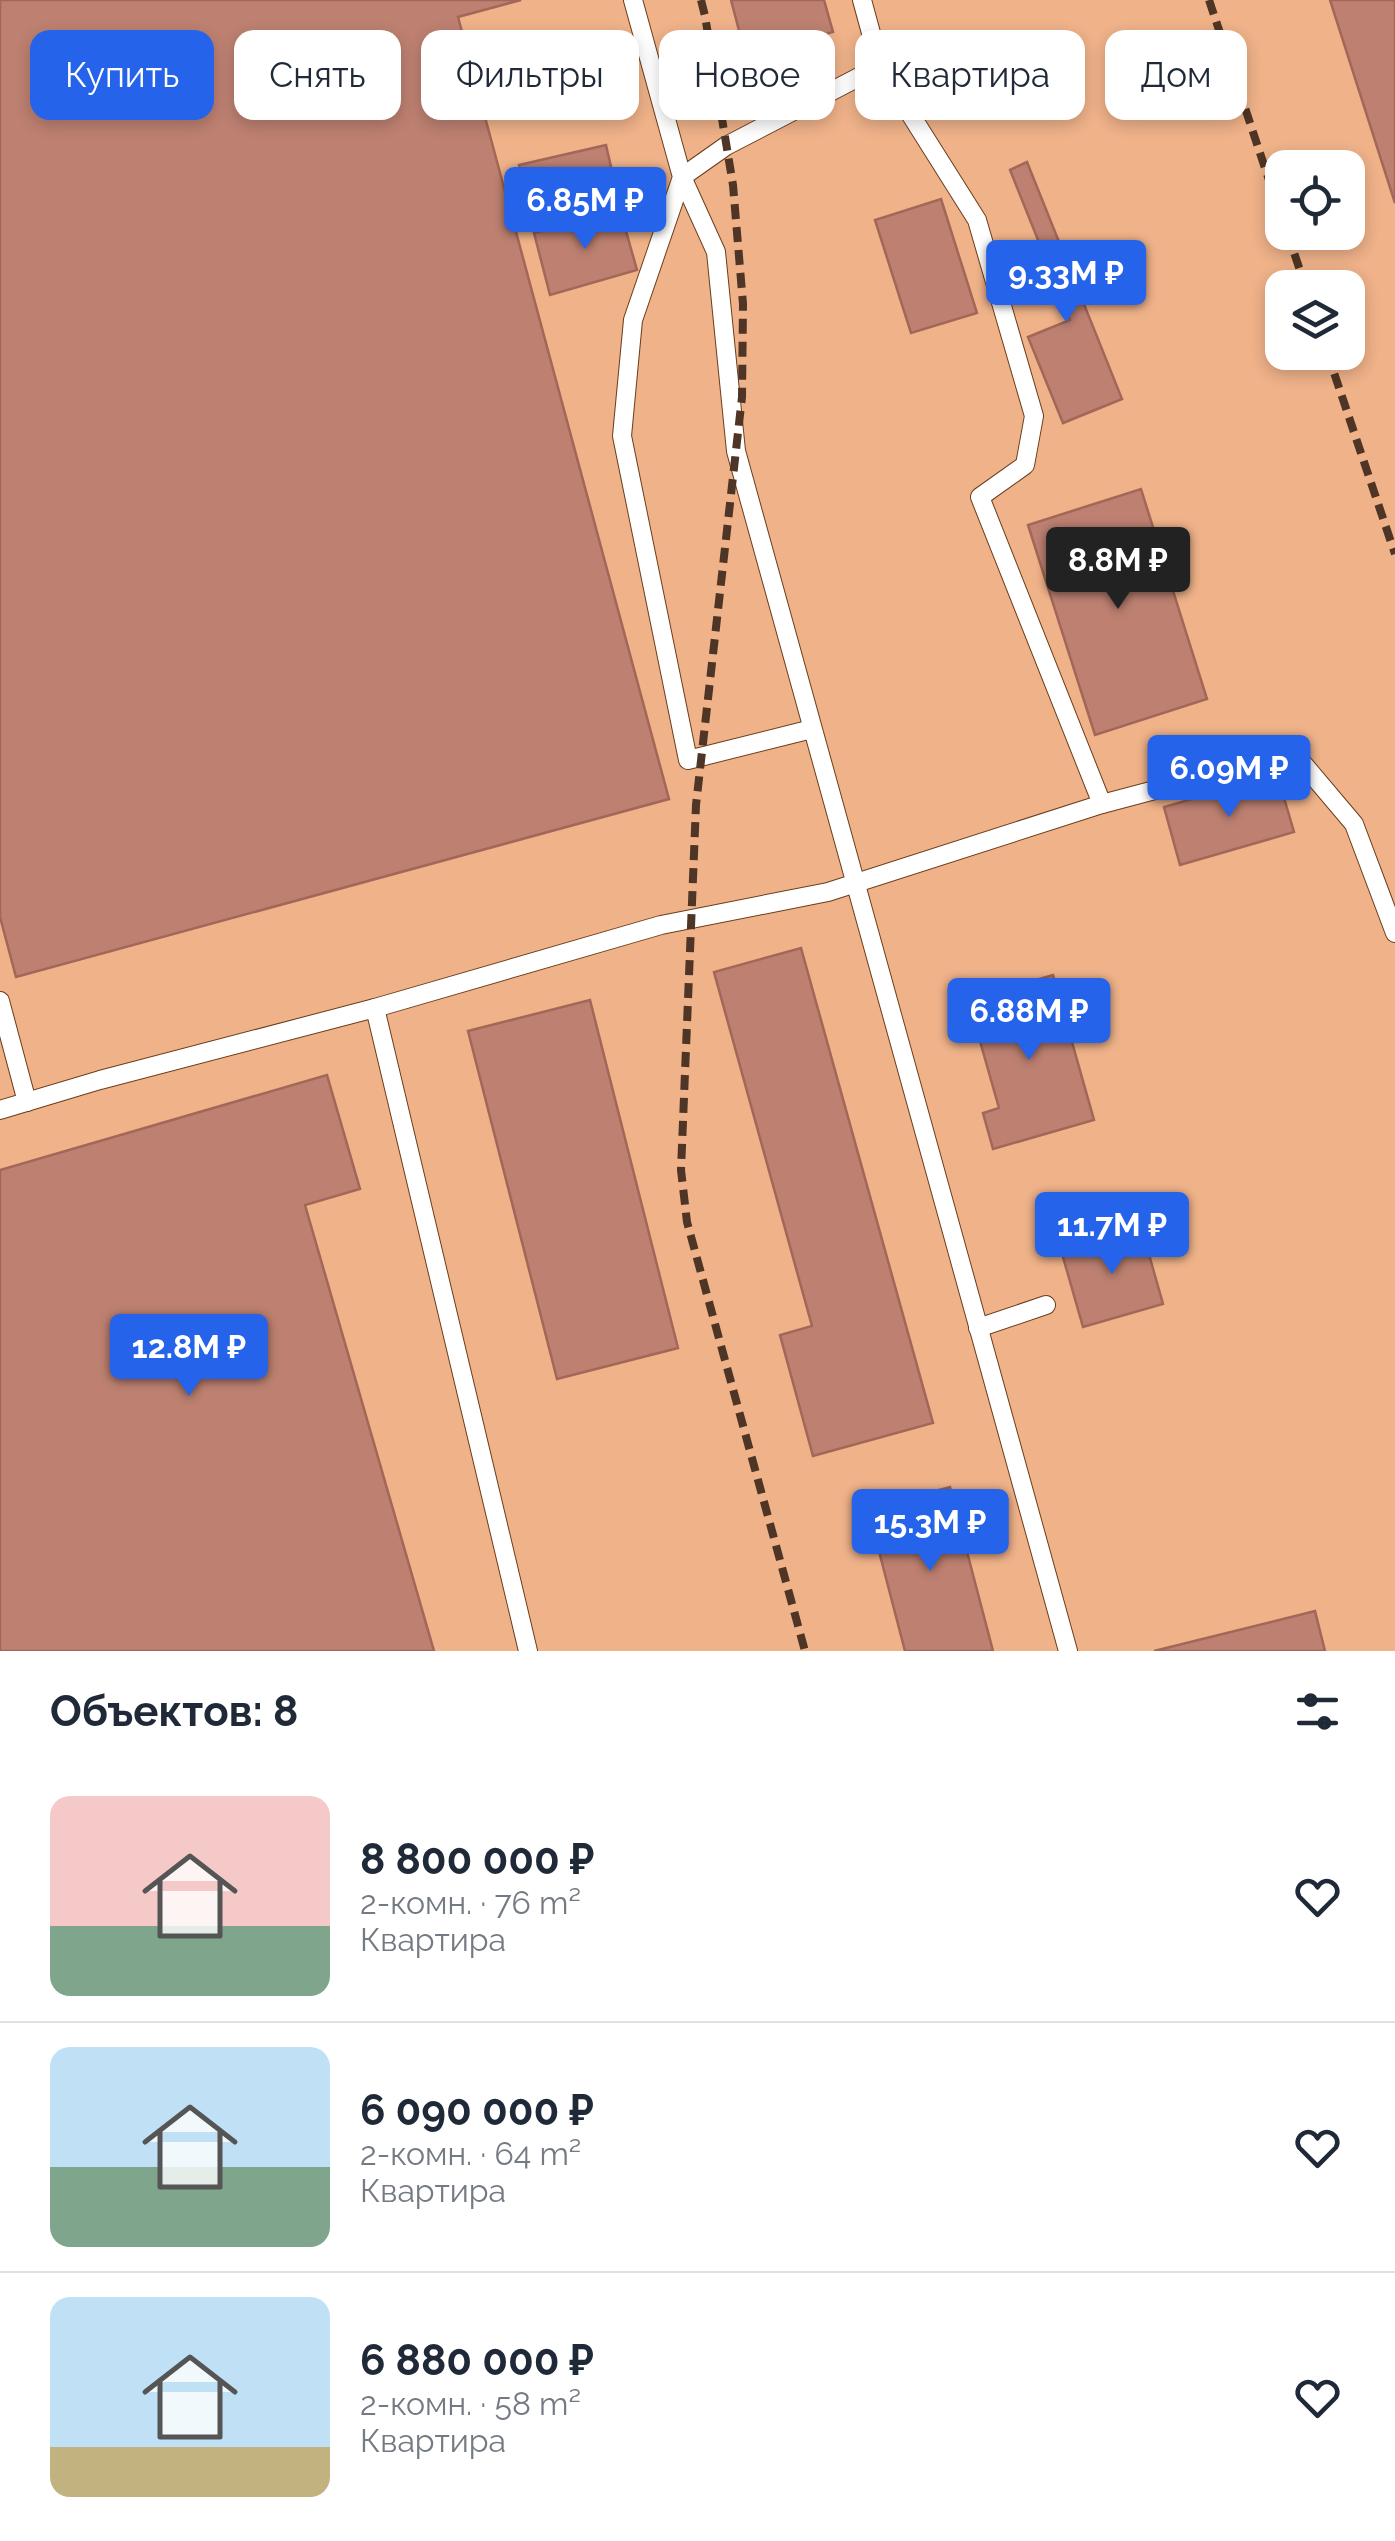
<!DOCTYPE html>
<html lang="ru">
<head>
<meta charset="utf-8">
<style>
	body { margin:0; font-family:Raleway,sans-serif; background:#f6f6f7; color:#1f2937; height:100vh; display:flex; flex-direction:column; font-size:38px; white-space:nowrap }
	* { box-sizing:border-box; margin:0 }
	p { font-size:32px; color:#747a83 }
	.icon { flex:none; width:55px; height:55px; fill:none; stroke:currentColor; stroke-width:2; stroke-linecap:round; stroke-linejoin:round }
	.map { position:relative; height:1651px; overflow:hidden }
	.details { display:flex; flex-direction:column; background:#fff; flex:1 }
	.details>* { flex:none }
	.top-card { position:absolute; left:30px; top:30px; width:1335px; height:90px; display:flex; gap:20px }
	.controls { position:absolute; left:1265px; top:150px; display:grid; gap:20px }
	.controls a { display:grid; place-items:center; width:100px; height:100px; border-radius:20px; background:#fff; box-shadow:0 5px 15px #0003; font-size:50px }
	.price { position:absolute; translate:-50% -85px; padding:0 22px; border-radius:10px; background:#2563eb; color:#fff; font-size:32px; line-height:65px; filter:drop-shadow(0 2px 5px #0008) }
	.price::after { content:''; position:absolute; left:50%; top:60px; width:30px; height:22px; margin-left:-15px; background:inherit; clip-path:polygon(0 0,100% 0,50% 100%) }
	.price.active { background:#222; color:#fff }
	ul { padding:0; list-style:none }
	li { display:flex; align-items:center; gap:30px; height:250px; padding:0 50px }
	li+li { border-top:2px solid #e0e1e3 }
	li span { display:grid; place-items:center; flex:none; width:280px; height:200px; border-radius:20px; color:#555 }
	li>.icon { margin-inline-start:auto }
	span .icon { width:120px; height:120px; fill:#fffc; stroke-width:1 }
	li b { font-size:42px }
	h2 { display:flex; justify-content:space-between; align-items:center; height:120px; padding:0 50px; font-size:42px }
	.pill { padding:0 35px; border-radius:20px; background:#fff; box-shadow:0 5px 15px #0003; font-size:35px; line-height:90px }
	.pill.active { background:#2563eb; color:#fff }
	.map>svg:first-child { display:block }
	.built { fill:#efb289; fill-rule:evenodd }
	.building { fill:#bd8071; stroke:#a26758; stroke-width:2.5 }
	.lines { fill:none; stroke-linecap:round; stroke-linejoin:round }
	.service-casing { stroke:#6b3d1b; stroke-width:20 }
	.service { stroke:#fff; stroke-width:18 }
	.rail { stroke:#4e3525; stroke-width:8; stroke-dasharray:15 8; stroke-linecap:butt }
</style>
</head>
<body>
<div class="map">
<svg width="1395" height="1651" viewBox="0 0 1395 1651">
	<rect width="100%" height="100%" fill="#f5bd99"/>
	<path class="built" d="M0,0H1395V1651H0ZM1282,168H1348V232H1282ZM1282,288H1348V352H1282Z"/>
	<g class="building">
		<path d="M0,0H521L458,17L669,799L16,977L0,917Z"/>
		<path d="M731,0H824L833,32L746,57Z"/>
		<path d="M1330,0H1395V203Z"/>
		<path d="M606,145L620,206L533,228L519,165Z"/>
		<path d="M1027,162L1122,399L1063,423L1028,337L1070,320L1010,170Z"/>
		<path d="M941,199L977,313L911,333L875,220Z"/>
		<path d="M620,210L637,270L550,295L534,233Z"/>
		<path d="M1141,489L1207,699L1095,735L1028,525Z"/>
		<path d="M1277,774L1294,832L1180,865L1164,807Z"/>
		<path d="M801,948L933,1423L813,1456L780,1335L812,1326L714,972Z"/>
		<path d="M1053,975L1094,1120L993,1149L983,1113L999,1108L968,999Z"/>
		<path d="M590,1000L678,1348L557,1379L468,1031Z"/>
		<path d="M327,1075L360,1189L305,1205L434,1651H0V1170Z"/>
		<path d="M1141,1226L1163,1304L1083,1327L1061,1250Z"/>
		<path d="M950,1487L993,1651H905L868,1509Z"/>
		<path d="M1315,1611L1325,1651H1154Z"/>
	</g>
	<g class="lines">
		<g class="service-casing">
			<g id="service">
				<path d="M633,0L682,177L633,320L622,436L688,760L812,729"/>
				<path d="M862,0L880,66"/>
				<path d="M0,1001L27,1102"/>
				<path d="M375,1008L661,925L828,892L1102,804L1294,753L1354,824L1395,933"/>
				<path d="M0,1110L100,1080L375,1008L528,1651"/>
				<path d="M978,1328L1046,1305"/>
				<path d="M1068,1651L736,451L716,252L682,177L726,146L880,66L977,220L1034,416L1025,465L980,497L1102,804"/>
			</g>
		</g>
		<use href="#service" class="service"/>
		<g class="rail">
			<path d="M701,0L705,16L733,185L743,304L742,397L696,805L681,1170L687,1222L805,1651"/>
			<path d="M1209,0L1282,219"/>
			<path d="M1287,232L1306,288"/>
			<path d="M1327,352L1395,554"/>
		</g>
	</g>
</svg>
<div class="controls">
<a><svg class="icon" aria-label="locate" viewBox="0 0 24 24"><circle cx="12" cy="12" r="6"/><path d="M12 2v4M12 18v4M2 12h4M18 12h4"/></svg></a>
<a><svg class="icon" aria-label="layers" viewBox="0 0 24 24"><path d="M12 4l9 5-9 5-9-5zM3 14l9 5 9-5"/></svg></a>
</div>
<b class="price" style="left:585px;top:252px">6.85M ₽</b>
<b class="price" style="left:1066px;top:325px">9.33M ₽</b>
<b class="price active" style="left:1118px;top:612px">8.8M ₽</b>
<b class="price" style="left:1229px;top:820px">6.09M ₽</b>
<b class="price" style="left:1029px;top:1063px">6.88M ₽</b>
<b class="price" style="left:1112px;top:1277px">11.7M ₽</b>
<b class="price" style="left:189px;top:1399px">12.8M ₽</b>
<b class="price" style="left:930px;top:1574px">15.3M ₽</b>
<div class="top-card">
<a class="pill active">Купить</a>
<a class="pill">Снять</a>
<a class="pill">Фильтры</a>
<a class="pill">Новое</a>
<a class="pill">Квартира</a>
<a class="pill">Дом</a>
</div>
</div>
<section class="details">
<h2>Объектов: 8<svg class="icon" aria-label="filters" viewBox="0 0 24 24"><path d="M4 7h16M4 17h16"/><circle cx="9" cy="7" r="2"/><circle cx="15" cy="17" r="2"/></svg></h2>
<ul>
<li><span style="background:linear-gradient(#f6c9c9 65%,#7fa58c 0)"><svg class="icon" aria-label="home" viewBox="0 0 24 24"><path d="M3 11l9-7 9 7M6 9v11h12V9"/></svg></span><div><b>8 800 000 ₽</b><p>2-комн. · 76 m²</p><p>Квартира</p></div><svg class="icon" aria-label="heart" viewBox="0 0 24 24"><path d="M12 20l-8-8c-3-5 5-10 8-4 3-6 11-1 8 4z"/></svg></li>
<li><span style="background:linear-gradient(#bfe0f5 60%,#7fa58c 0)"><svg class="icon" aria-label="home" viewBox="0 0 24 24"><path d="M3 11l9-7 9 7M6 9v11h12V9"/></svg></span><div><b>6 090 000 ₽</b><p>2-комн. · 64 m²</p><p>Квартира</p></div><svg class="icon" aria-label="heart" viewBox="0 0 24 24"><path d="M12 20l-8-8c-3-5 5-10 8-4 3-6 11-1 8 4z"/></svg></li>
<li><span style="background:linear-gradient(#bfe0f5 75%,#c2b280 0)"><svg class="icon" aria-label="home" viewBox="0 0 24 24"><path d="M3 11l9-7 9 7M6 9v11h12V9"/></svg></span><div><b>6 880 000 ₽</b><p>2-комн. · 58 m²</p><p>Квартира</p></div><svg class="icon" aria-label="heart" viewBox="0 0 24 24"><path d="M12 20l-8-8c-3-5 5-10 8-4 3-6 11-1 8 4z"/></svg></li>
</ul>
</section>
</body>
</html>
